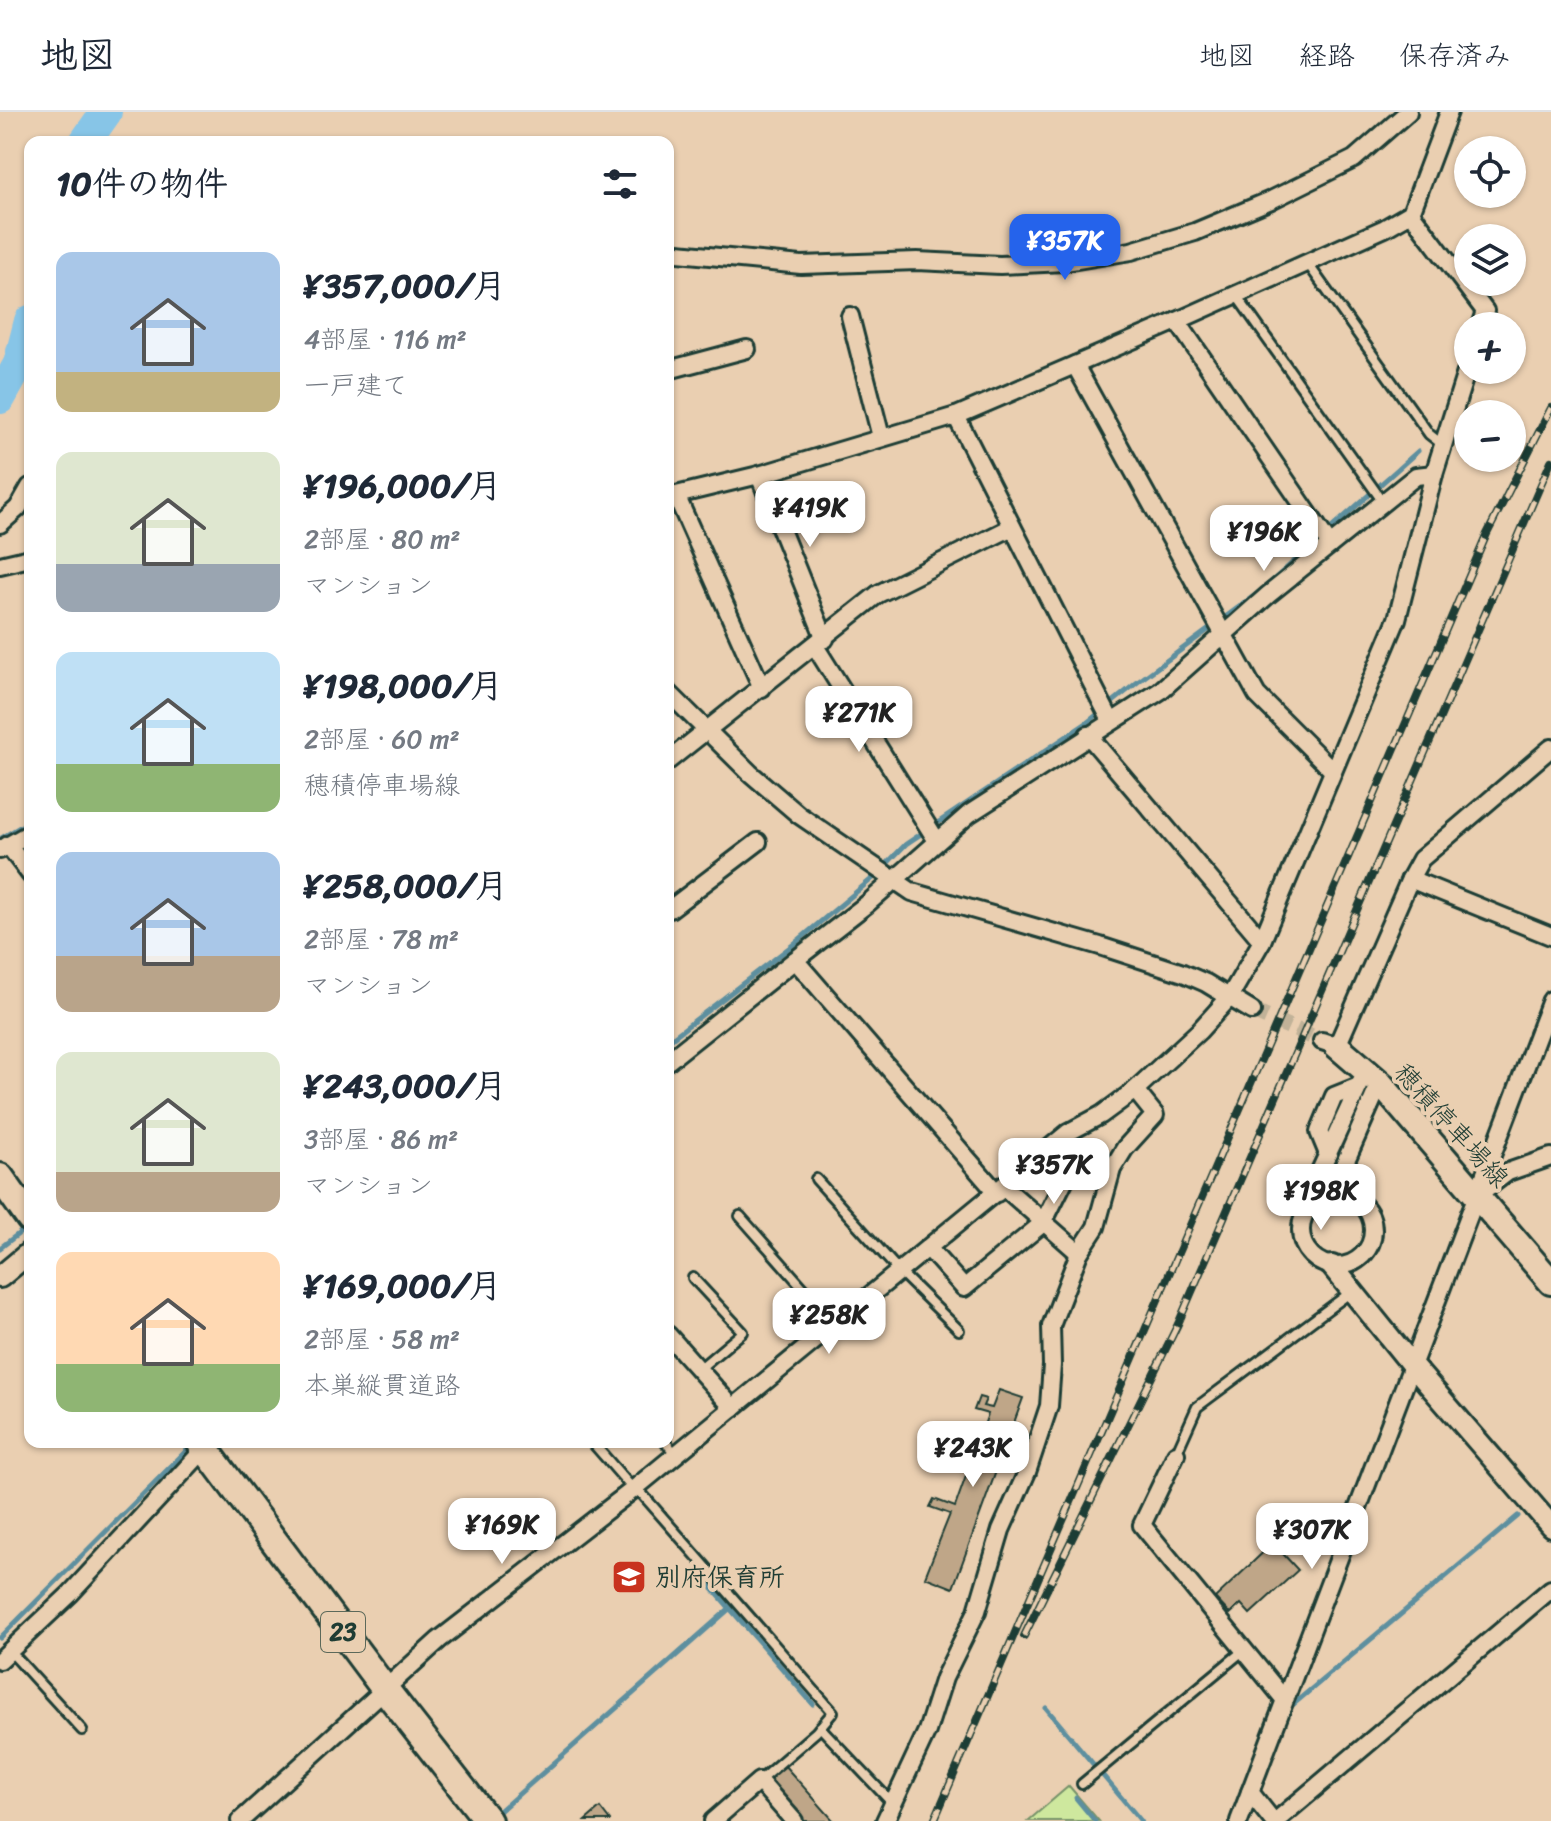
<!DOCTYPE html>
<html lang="ja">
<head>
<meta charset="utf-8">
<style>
	body { margin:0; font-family:Sriracha,"Klee One",sans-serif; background:#f6f6f7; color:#1f2937; height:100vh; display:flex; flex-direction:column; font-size:30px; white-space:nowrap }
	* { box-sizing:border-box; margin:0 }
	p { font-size:26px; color:#747a83 }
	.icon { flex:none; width:44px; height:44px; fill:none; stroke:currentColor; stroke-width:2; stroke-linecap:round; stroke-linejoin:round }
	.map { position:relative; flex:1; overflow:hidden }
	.panel { position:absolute; left:24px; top:24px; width:650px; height:1312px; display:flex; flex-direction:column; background:#fff; border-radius:16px; box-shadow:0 2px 6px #0004 }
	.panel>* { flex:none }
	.fabs { position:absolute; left:1454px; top:24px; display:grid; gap:16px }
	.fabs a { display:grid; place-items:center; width:72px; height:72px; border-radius:50%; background:#fff; box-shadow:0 2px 6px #0004; font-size:40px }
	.price { position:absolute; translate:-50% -68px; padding:0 18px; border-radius:16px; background:#fff; color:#222; font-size:26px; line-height:52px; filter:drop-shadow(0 2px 4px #0008) }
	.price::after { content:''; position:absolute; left:50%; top:48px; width:24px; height:18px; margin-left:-12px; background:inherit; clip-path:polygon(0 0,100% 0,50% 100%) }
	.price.on { background:#2563eb; color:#fff }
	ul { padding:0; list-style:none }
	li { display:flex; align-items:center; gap:24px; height:200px; padding:0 32px }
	li span { display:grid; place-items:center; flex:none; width:224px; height:160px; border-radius:16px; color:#555 }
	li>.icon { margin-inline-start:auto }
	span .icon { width:96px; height:96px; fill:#fffc; stroke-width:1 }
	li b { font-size:34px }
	h2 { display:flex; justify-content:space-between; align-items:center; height:96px; padding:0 32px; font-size:34px }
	header { display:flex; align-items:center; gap:48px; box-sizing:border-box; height:112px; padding:0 40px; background:#fff; border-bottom:2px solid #e0e1e3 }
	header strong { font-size:38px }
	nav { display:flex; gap:44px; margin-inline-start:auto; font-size:28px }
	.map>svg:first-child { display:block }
	.green { fill:#cee89e; stroke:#769269; stroke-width:2 }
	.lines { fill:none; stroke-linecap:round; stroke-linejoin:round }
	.stream { stroke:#5d8f9f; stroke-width:5 }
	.river { stroke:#87c5e7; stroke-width:32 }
	.building { fill:#bfa688; stroke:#1f3d34; stroke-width:2 }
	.minor-tunnel { stroke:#c1b298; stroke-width:16; stroke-dasharray:16 8; stroke-linecap:butt }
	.service-casing { stroke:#1f3d34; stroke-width:14 }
	.minor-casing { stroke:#1f3d34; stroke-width:22 }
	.tertiary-casing { stroke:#1f3d34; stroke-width:26 }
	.secondary-casing { stroke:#1f3d34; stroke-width:30 }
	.primary-casing { stroke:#1f3d34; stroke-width:32 }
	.service { stroke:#eacfb1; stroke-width:8 }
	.minor { stroke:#eacfb1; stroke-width:16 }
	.tertiary { stroke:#eacfb1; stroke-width:20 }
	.secondary { stroke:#eacfb1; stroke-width:24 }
	.primary { stroke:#eacfb1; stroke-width:26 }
	.rail-casing { stroke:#1f3d34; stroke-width:8 }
	.rail { stroke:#eacfb1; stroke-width:5; stroke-dasharray:15; stroke-linecap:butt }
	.labels { text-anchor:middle; stroke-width:8; stroke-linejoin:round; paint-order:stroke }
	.shield { fill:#eacfb1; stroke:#5c695a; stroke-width:2 }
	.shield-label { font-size:24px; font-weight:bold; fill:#1f3d34 }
	.street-label { font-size:26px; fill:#1f3d34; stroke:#eacfb1 }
	.poi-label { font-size:26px; font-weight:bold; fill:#1f3d34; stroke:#eacfb1; text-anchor:start }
</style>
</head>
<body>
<header>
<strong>地図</strong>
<nav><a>地図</a><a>経路</a><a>保存済み</a></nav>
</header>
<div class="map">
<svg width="1551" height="1709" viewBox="0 0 1551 1709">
	<rect width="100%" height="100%" fill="#eacfb1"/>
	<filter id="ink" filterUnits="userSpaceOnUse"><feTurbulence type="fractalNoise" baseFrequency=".0125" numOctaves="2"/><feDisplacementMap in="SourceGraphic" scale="16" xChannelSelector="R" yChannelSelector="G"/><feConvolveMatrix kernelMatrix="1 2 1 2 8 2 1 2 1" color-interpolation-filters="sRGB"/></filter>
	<g filter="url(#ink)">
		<path class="green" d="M1069,1674L1099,1709H1028Z"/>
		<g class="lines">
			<g class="stream">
				<path d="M0,727L30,709"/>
				<path d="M668,929L794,832L873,766L906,732L1088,610L1139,569L1262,478L1418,339"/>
				<path d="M0,1136L26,1116"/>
				<path d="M701,1463L813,1592"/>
				<path d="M0,1526L191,1334"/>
				<path d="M1290,1595L1518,1404"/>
				<path d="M1046,1596L1141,1709"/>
				<path d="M1076,1686L1095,1709"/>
				<path d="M495,1703L729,1497"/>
			</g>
			<g class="river">
				<path d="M85,30L106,0"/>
				<path d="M0,286L19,252L30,209"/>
			</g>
		</g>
		<g class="building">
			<path d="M999,1278L1023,1286L953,1476L925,1465L950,1402L930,1395L934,1387L955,1395L988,1302L974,1298L979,1285L986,1287L983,1294L992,1296Z"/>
			<path d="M1273,1431L1298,1458L1250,1502L1241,1492L1230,1502L1215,1486Z"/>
			<path d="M784,1653L834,1709H803L767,1668Z"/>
			<path d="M600,1696L610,1709H585Z"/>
		</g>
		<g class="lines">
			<path class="minor-tunnel" d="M1252,899L1322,929"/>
			<g class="service-casing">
				<g id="service">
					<path d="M1308,152L1429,322L1443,333"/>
					<path d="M1236,183L1383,390"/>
					<path d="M816,1067L900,1160L959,1218"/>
					<path d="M740,1104L835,1212"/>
					<path d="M693,1166L743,1220L699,1257"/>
					<path d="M592,1330L633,1377"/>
					<path d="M665,1330L676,1342"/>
					<path d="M1176,1342L1197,1295L1351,1180"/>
					<path d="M636,1375L833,1600L816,1620L759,1669"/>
					<path d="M10,1539L82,1618"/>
					<path d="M820,1615L893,1692"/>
					<path d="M1082,1672L1244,1538"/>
				</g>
			</g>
			<g class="minor-casing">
				<g id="minor">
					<path d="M1411,101L1485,199L1480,214"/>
					<path d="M668,140L801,153L917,149L1000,153L1065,150L1131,139L1195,120L1271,88L1354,47L1408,0"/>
					<path d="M850,204L881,325"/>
					<path d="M1177,209L1330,433"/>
					<path d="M1075,253L1257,583L1333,659"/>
					<path d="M668,258L747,237"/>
					<path d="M956,304L1111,609"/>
					<path d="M759,363L825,527"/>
					<path d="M676,383L762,576"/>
					<path d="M668,385L759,363L956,304L1177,209L1385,116L1411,101L1449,0"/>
					<path d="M0,412L18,396L30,375"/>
					<path d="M0,453L30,446"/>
					<path d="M815,534L937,729"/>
					<path d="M668,580L750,661L799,703L912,780L1100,834L1183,861L1206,871L1252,899"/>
					<path d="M668,649L878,482L1012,415"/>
					<path d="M8,733L30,762"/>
					<path d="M0,738L30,721"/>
					<path d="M1410,767L1421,747L1551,636"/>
					<path d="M668,795L670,797L758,730"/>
					<path d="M1262,829L1397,507L1434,362L1468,254"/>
					<path d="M1322,929L1337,934L1410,767L1551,824"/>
					<path d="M668,949L795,848"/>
					<path d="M1328,1042L1319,1020L1334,984L1359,974"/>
					<path d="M1004,1075L1079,1141"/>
					<path d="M997,1081L795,848L867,792L969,702L1160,579L1268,483L1416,364L1434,362"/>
					<circle cx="1337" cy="1118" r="36"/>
					<path d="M1344,1082V1053L1380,971"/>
					<path d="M1479,1082L1508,1060L1551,1045"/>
					<path d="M1311,1093L1313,1074L1366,959"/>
					<path d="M929,1137L964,1176L1043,1111L1071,1055L1085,1048L1112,1057"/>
					<path d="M668,1223L733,1296"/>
					<path d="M1176,1342L1142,1413L1284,1587"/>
					<path d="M0,1548L70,1482L210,1331"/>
					<path d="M1250,1680L1273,1709"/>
					<path d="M240,1709L439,1528L634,1377L1069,1020L1101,1003L1135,978L1199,919L1229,886L1262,829L1088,623"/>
					<path d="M713,1709L759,1669L794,1709"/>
					<path d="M885,1709L927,1619L944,1566L977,1499L1001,1418L1027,1360L1049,1294L1052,1253L1051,1214L1079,1141L1096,1115L1112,1057L1125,1036L1155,1003L1135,978"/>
					<path d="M1239,1709L1551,888"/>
					<path d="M1276,1709L1551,1477"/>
				</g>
			</g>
			<g class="tertiary-casing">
				<g id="tertiary">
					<path d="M1332,1154L1412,1253L1551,1414"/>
					<path d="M0,1165L30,1140"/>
				</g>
			</g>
			<g class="secondary-casing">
				<path id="secondary" d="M1337,934L1380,971L1551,1170"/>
			</g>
			<g class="primary-casing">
				<g id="primary">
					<path d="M0,1065L30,1107"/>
					<path d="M200,1330L384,1576L488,1709"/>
				</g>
			</g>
			<use href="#service" class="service"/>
			<use href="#minor" class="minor"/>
			<use href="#tertiary" class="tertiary"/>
			<use href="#secondary" class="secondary"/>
			<use href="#primary" class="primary"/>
			<g class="rail-casing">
				<g id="rail">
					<path d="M1024,1524L1178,1212L1551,349"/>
					<path d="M934,1709L1487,422L1551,296"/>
				</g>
			</g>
			<use href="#rail" class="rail"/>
		</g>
	</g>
	<defs>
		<g id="school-square" transform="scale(1.8)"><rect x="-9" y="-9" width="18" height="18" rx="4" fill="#c8321e" stroke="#eacfb1"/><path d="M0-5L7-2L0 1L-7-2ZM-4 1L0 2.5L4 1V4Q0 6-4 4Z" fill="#fff"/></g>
	</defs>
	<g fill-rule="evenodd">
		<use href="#school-square" x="629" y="1465"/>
	</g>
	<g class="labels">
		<rect class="shield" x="321" y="1500" width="44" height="40" rx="6"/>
		<g class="shield-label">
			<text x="343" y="1528">23</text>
		</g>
		<g class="street-label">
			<text transform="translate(1452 1013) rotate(48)" y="9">穂積停車場線</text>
		</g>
		<g class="poi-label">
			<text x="655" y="1474">別府保育所</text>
		</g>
	</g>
</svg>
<div class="fabs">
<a><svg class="icon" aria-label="locate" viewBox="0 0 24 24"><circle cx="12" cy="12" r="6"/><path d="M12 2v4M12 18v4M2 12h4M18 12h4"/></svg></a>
<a><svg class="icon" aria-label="layers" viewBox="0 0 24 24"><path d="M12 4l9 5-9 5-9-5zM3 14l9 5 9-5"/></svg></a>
<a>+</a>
<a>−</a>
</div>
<b class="price on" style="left:1065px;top:170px">¥357K</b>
<b class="price" style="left:810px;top:437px">¥419K</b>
<b class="price" style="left:1264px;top:461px">¥196K</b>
<b class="price" style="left:859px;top:642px">¥271K</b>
<b class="price" style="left:1054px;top:1094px">¥357K</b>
<b class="price" style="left:1321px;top:1120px">¥198K</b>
<b class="price" style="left:829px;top:1244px">¥258K</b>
<b class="price" style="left:973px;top:1377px">¥243K</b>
<b class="price" style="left:502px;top:1454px">¥169K</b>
<b class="price" style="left:1312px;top:1459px">¥307K</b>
<section class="panel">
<h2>10件の物件<svg class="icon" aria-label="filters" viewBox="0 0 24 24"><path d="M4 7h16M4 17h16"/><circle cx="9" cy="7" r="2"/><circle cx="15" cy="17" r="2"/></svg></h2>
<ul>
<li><span style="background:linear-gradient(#a9c7e8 75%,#c2b280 0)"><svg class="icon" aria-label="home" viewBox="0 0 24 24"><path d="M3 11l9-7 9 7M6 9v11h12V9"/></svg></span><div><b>¥357,000/月</b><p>4部屋 · 116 m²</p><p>一戸建て</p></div></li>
<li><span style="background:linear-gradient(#dfe7d0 70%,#9aa5b1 0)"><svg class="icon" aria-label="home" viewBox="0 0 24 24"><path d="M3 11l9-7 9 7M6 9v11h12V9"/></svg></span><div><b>¥196,000/月</b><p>2部屋 · 80 m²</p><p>マンション</p></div></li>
<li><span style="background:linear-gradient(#bfe0f5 70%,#8fb573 0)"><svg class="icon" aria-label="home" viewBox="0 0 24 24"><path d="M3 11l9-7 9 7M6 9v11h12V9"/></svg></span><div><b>¥198,000/月</b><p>2部屋 · 60 m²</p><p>穂積停車場線</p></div></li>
<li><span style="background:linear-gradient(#a9c7e8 65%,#b9a48a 0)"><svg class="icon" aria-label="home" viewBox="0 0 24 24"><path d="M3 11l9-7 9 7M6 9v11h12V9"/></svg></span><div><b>¥258,000/月</b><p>2部屋 · 78 m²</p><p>マンション</p></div></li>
<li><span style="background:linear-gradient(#dfe7d0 75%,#b9a48a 0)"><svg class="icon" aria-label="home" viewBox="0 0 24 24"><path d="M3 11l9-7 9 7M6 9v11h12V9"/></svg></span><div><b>¥243,000/月</b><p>3部屋 · 86 m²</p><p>マンション</p></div></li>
<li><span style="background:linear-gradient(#ffd9b3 70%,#8fb573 0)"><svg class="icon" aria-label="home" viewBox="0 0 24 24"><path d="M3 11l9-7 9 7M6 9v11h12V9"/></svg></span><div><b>¥169,000/月</b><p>2部屋 · 58 m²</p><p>本巣縦貫道路</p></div></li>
</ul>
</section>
</div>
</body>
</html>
